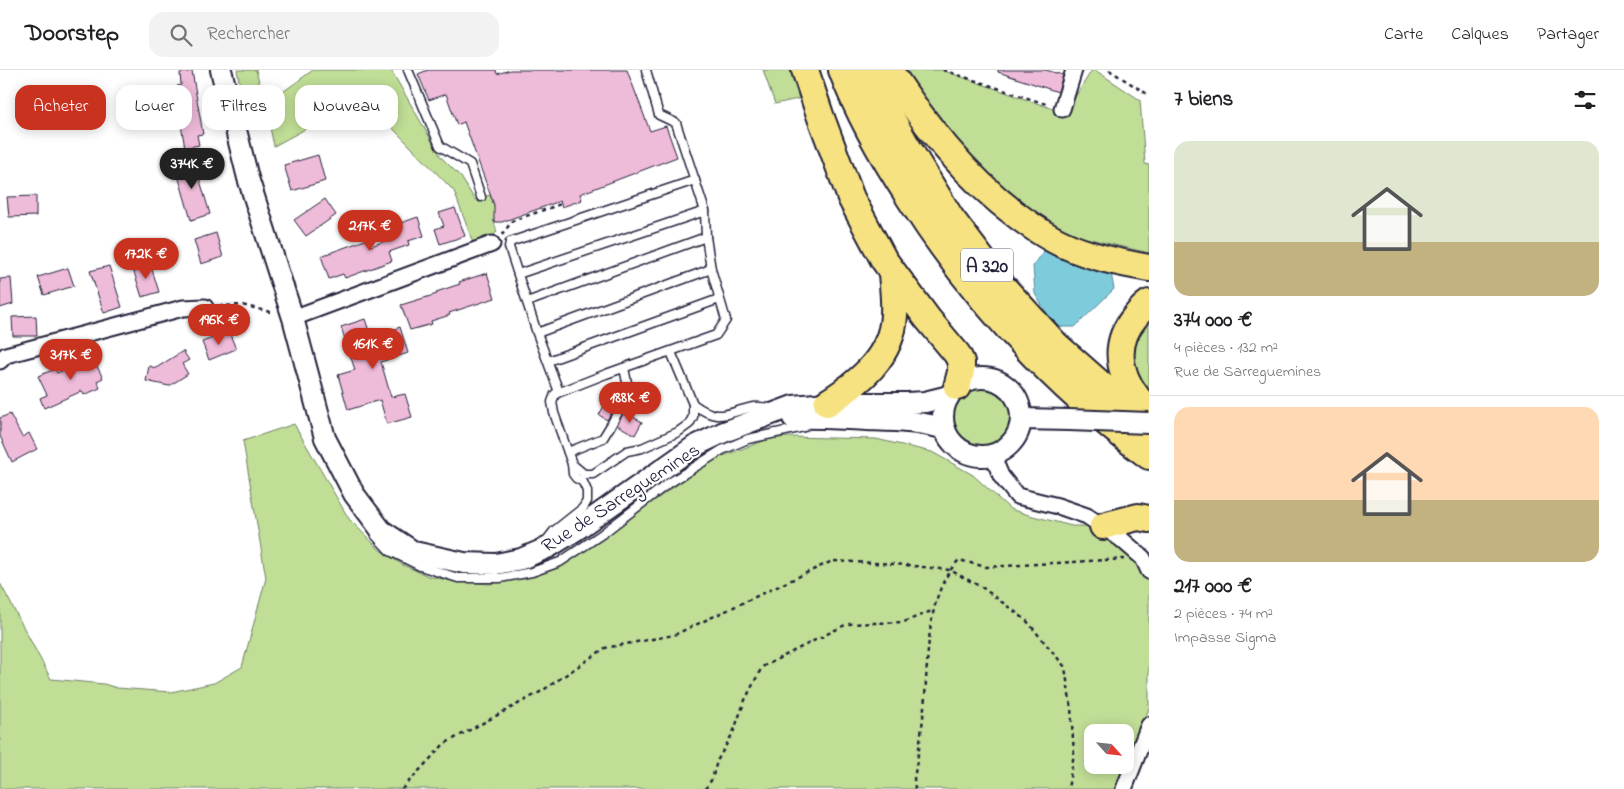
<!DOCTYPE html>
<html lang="fr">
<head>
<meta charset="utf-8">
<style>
	body { margin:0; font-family:"Indie Flower",sans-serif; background:#f2f2f2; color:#202124; height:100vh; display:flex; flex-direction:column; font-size:19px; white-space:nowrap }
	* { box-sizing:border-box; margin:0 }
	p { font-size:16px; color:#757577 }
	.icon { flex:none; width:28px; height:28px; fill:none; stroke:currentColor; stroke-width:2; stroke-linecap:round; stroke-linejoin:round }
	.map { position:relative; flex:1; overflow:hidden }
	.side { display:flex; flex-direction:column; background:#fff; width:475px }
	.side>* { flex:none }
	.banner { position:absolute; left:15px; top:15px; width:475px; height:45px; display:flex; gap:10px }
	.needle { width:32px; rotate:117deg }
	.tools { position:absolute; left:1084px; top:654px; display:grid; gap:10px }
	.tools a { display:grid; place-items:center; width:50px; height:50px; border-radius:10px; background:#fff; box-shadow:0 2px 12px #0003; font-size:25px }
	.price { position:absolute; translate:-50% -42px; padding:0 11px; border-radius:18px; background:#c8321e; color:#fff; font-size:16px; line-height:32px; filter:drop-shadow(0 1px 2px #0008) }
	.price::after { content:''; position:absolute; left:50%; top:30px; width:15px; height:11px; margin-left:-8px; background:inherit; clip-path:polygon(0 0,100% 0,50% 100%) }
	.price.current { background:#222; color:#fff }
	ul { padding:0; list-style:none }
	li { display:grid; align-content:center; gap:10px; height:265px; padding:0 25px }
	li+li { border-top:1px solid #e0e0e0 }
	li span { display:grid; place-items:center; height:155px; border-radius:15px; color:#555 }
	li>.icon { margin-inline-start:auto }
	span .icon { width:90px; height:90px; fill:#fffc; stroke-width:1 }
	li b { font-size:21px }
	h2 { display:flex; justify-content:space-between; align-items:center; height:60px; padding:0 25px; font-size:21px }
	.pill { padding:0 18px; border-radius:15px; background:#fff; box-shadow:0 2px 12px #0003; font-size:18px; line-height:45px }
	.pill.current { background:#c8321e; color:#fff }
	header { display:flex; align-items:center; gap:30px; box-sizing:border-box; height:70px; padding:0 25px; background:#fff; border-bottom:1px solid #e0e0e0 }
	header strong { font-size:24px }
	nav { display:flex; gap:28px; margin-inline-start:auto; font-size:18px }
	.search { width:350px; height:45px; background:#f2f2f2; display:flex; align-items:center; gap:12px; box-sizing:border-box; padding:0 18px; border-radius:15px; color:#757577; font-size:19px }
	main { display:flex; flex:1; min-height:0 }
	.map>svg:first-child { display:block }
	.green { fill:#c0de96; stroke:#718068; fill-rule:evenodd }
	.water { fill:#7eccdb; stroke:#59889b }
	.building { fill:#eebbd9; stroke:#22223b }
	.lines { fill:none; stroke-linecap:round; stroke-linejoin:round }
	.lane-casing { stroke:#22223b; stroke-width:11 }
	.street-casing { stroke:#22223b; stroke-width:19 }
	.secondary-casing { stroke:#22223b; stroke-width:24 }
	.highway-casing { stroke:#22223b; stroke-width:30 }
	.path { stroke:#22223b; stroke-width:2.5; stroke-dasharray:4 4; stroke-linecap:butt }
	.lane { stroke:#fff; stroke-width:8 }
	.street { stroke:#fff; stroke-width:15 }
	.secondary { stroke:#fff; stroke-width:20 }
	.highway { stroke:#f7e281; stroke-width:26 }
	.secondary-bridge-casing { stroke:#22223b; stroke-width:24; stroke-linecap:butt }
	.secondary-bridge { stroke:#fff; stroke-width:20 }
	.labels { text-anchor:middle; stroke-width:4; stroke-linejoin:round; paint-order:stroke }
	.shield { fill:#fff; stroke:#646476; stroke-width:1 }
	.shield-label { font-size:19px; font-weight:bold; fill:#22223b }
	.street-label { font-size:20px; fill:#22223b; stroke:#fff }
</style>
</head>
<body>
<header>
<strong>Doorstep</strong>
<div class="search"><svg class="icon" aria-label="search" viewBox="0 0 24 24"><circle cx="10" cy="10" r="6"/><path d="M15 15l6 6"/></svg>Rechercher</div>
<nav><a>Carte</a><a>Calques</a><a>Partager</a></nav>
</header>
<main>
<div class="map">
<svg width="1149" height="719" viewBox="0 0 1149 719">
	<rect width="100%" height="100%" fill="#fff"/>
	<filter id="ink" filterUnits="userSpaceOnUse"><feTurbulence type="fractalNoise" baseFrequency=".02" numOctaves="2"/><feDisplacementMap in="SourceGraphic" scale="10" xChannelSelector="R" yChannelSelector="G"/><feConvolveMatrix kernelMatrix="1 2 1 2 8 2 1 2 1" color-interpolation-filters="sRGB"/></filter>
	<g filter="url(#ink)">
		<g class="green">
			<path d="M237,0H256L265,35L313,0H391L441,87L461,107L475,130L490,125L495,138L494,152L497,162L490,168L473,173L454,121L363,28L274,76L265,35L245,40Z"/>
			<path d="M763,0H792L802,28L775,34Z"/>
			<path d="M900,0H942L1065,43L1092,0H1095L1140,30L1145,94L1149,95V183L1076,166L1045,152L1007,124L974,94Z"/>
			<path d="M1149,248V328C1134,296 1124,279 1149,248Z"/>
			<circle cx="981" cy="347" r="31"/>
			<path d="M294,354L349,449L380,480L403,495L428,506L453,511L490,514L528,506L557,498L577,485L712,390L769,369L789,367L876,369L932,382L973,405L1010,439L1029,445L1072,456H1103L1149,501V638L1121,719H0V513L51,609L104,614L117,618L171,622L214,613L242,597L266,508L243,371ZM1092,662H1125V695H1092Z"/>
		</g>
		<path class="water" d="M1045,180L1111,203L1114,219L1075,257H1055L1035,224L1033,196Z"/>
		<g class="building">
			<path d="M428,0H496L497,4L510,0H627L650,61L666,56L677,87L580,124L582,130L562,137L560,131L502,152H494V135L464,52L457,55L446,24L429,30L418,4Z"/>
			<path d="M998,0H1046L1063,5L1058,22L998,2Z"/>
			<path d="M192,1L203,64L197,65L199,75L185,78L176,26H179L177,16L181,15L180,3Z"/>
			<path d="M318,85L325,111L292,121L284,95Z"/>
			<path d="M194,90L210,144L191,150L175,95Z"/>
			<path d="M36,126V146L9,147L7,127Z"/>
			<path d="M325,129L336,145L306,166L294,150Z"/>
			<path d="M455,138L465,166L440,174L435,159L444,156L439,143Z"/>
			<path d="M418,147L424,166L408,171L409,175L389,182L392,191L345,208L343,204L329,209L321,186L368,169L371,176L396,167L392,156Z"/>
			<path d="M216,163L223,187L201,194L194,170Z"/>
			<path d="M150,193L159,222L142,227L133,199Z"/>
			<path d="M109,196L122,237L104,243L90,201Z"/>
			<path d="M68,198L74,216L44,225L38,207Z"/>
			<path d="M487,203L495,228L449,243L450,245L431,251L432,254L410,260L401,235L437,224L436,222L460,214L459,212Z"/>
			<path d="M11,208L13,234L0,238V209Z"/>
			<path d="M36,246L37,266H13L12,247Z"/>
			<path d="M365,249L371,267L400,257L408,283L381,292L391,327L405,324L412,347L387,354L380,330L348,340L338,305L355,300L341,257Z"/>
			<path d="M229,262L236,279L209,290L202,272Z"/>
			<path d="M89,281L103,308L97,311L100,318L84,325L82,321L44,338L40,328L47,325L38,306L55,299L57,303L81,292L78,286Z"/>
			<path d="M183,281L189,290L182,294L188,304L169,316L146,311L149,296L156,298Z"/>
			<path d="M606,332L615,337L607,350L599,345Z"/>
			<path d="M624,342L642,352L635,365L617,355Z"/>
			<path d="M10,344L22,367L29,363L37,379L12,392L0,366V348Z"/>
		</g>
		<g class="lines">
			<g class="lane-casing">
				<g id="lane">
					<path d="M408,0L440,76L470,94L481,127"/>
					<path d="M518,204L705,141"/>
					<path d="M527,232L706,167"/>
					<path d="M537,263L711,199"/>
					<path d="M671,282L693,334C721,354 726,342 754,337C759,336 765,338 771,338"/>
					<path d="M548,291L719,229"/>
					<path d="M559,322L537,263L509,177L510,172L695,110"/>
					<path d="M568,382L603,368L611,355L629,322L624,298"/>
					<path d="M572,394L584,404H593L627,381L642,378L678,362L689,354L693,347V334"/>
					<path d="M376,466L390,481L420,496L458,508H500L532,502L560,492L602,464L666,415L722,380L748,369L804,357"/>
					<path d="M547,470L554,461L583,438L587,431V421L583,412L576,408L573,404L572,394L554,343L552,332L555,324L606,304L716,265L726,250L711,199L706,167L705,141L676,53L659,45L646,0"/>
				</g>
			</g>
			<g class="street-casing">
				<g id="street">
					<path d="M1062,39L1074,0"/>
					<path d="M293,248L492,174"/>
					<path d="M0,291L6,285L183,238L205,237"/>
					<path d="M992,384L1001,406L1017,426L1058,436L1087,446L1121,469L1143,488L1149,501"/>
					<path d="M1124,719L1149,655"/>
				</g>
			</g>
			<g class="secondary-casing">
				<g id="secondary">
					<path d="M221,0L248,108L293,248L325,368L354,424L381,460L414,482L464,493L496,494L521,489L549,477L576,460L695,376L724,362L793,336L827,333H907L925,332L949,326"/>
					<circle cx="982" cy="347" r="39"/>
					<path d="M793,348C818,347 842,349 867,350C893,351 920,351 945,359"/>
					<path d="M1021,349L1069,350"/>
				</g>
			</g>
			<g class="highway-casing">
				<g id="highway">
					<path d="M805,0L820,45L851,128L884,190L927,248L957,284L961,292V302L957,317"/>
					<path d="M842,0C859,46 884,89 911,130C974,229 1055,316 1149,386"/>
					<path d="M866,0L871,12L905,73L950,147L1002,216L1056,275L1149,357"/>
					<path d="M889,0C926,56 965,107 1019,147C1034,158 1048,168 1065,175C1091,187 1121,193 1149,198"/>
					<path d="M1149,233C1143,237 1139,242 1135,247C1109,278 1121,315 1149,340"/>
					<path d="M827,333C860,312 892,287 894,245C895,231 893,216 892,203"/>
					<path d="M1103,456L1138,447L1149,449"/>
				</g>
			</g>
			<g class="path">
				<path d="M943,0L1049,35"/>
				<path d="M1109,0L1149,25"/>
				<path d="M502,165L512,151L561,134"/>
				<path d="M219,236L242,235L274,243"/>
				<path d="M402,719L444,674L542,621L605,578L674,565L832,491L896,494L950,500L983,518L1026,550L1065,597L1071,638L1074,684L1068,719"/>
				<path d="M705,719L712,709L717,691L733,663L745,630L762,597L847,554L904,552L934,540"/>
				<path d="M915,719L914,709C918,685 922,661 924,637C929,591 924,525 959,490L986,497L1124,489"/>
			</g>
			<use href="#lane" class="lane"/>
			<use href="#street" class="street"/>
			<use href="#secondary" class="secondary"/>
			<use href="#highway" class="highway"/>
			<g class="secondary-bridge-casing">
				<path id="secondary-bridge" d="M1069,350L1149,353"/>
			</g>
			<use href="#secondary-bridge" class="secondary-bridge"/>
		</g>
	</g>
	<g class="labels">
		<rect class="shield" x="961" y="178.5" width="52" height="33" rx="4"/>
		<g class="shield-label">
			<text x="987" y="202">A 320</text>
		</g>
		<g class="street-label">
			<text transform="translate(620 427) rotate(-33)" y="7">Rue de Sarreguemines</text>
		</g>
	</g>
</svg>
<div class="tools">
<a><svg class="needle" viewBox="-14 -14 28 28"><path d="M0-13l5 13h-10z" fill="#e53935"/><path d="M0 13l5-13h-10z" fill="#757577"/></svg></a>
</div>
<b class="price current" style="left:192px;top:120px">374K €</b>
<b class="price" style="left:370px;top:182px">217K €</b>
<b class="price" style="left:146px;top:210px">172K €</b>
<b class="price" style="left:219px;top:276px">196K €</b>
<b class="price" style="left:373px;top:300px">161K €</b>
<b class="price" style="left:71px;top:311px">317K €</b>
<b class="price" style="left:630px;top:354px">188K €</b>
<div class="banner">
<a class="pill current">Acheter</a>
<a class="pill">Louer</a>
<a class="pill">Filtres</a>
<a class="pill">Nouveau</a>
</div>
</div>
<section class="side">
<h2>7 biens<svg class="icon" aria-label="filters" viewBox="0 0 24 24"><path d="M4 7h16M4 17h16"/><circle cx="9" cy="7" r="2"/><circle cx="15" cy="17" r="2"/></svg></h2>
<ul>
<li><span style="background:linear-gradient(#dfe7d0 65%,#c2b280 0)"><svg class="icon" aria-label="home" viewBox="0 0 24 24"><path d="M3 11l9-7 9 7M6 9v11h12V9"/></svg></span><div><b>374 000 €</b><p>4 pièces · 132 m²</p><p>Rue de Sarreguemines</p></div></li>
<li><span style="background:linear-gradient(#ffd9b3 60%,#c2b280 0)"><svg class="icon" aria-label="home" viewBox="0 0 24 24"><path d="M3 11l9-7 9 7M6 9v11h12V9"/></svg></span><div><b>217 000 €</b><p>2 pièces · 74 m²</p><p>Impasse Sigma</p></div></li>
</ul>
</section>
</main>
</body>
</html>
